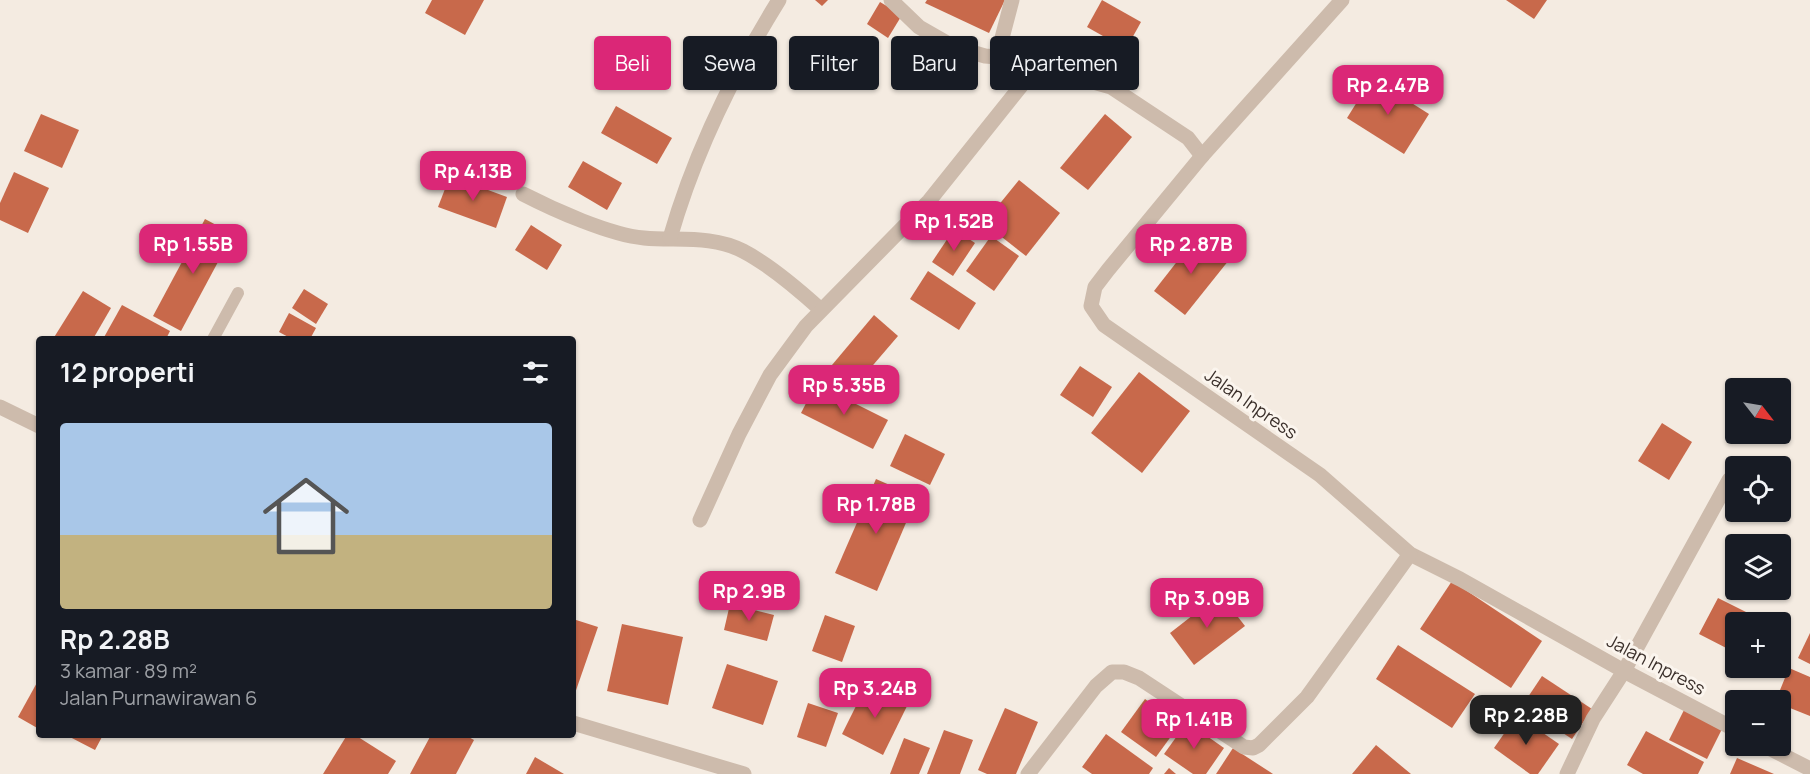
<!DOCTYPE html>
<html lang="id">
<head>
<meta charset="utf-8">
<style>
	body { margin:0; font-family:Manrope,sans-serif; background:#20242c; color:#f1f3f6; height:100vh; display:flex; flex-direction:column; font-size:22px; white-space:nowrap }
	* { box-sizing:border-box; margin:0 }
	p { font-size:20px; color:#9ea1a6 }
	.icon { flex:none; width:33px; height:33px; fill:none; stroke:currentColor; stroke-width:2; stroke-linecap:round; stroke-linejoin:round }
	.map { position:relative; flex:1; overflow:hidden }
	.drawer { position:absolute; left:36px; top:336px; width:540px; height:402px; display:flex; flex-direction:column; background:#171b24; border-radius:6px; box-shadow:0 2px 4px #0004 }
	.drawer>* { flex:none }
	.hud { position:absolute; left:594px; top:36px; width:570px; height:54px; display:flex; gap:12px }
	.needle { width:39px; rotate:121deg }
	.controls { position:absolute; left:1725px; top:378px; display:grid; gap:12px }
	.controls a { display:grid; place-items:center; width:66px; height:66px; border-radius:6px; background:#171b24; box-shadow:0 2px 4px #0004; font-size:30px }
	.price { position:absolute; translate:-50% -51px; padding:0 14px; border-radius:12px; background:#db2777; color:#fff; font-size:20px; line-height:39px; filter:drop-shadow(0 2px 3px #0008) }
	.price::after { content:''; position:absolute; left:50%; top:36px; width:18px; height:14px; margin-left:-9px; background:inherit; clip-path:polygon(0 0,100% 0,50% 100%) }
	.price.current { background:#222; color:#fff }
	ul { padding:0; list-style:none }
	li { display:grid; align-content:center; gap:12px; height:318px; padding:0 24px }
	li span { display:grid; place-items:center; height:186px; border-radius:6px; color:#555 }
	li>.icon { margin-inline-start:auto }
	span .icon { width:108px; height:108px; fill:#fffc; stroke-width:1 }
	li b { font-size:26px }
	h2 { display:flex; justify-content:space-between; align-items:center; height:72px; padding:0 24px; font-size:26px }
	.tag { padding:0 21px; border-radius:6px; background:#171b24; box-shadow:0 2px 4px #0004; font-size:21px; line-height:54px }
	.tag.current { background:#db2777; color:#fff }
	.map>svg:first-child { display:block }
	.building { fill:#c8694b }
	.lines { fill:none; stroke-linecap:round; stroke-linejoin:round }
	.service { stroke:#cdbbac; stroke-width:12 }
	.minor { stroke:#cdbbac; stroke-width:15 }
	.labels { text-anchor:middle; stroke-width:6; stroke-linejoin:round; paint-order:stroke }
	.street-label { font-size:18px; fill:#3b302b; stroke:#fbf5ee }
</style>
</head>
<body>
<div class="map">
<svg width="1810" height="774" viewBox="0 0 1810 774">
	<rect width="100%" height="100%" fill="#f4ebe1"/>
	<g class="building">
		<path d="M432,0H484L465,35L425,13Z"/>
		<path d="M815,0H828L822,6Z"/>
		<path d="M927,0H1005L989,33L925,3Z"/>
		<path d="M1102,0L1141,22L1126,49L1087,27Z"/>
		<path d="M1506,0H1547L1534,19Z"/>
		<path d="M880,2L902,15L888,38L867,24Z"/>
		<path d="M1372,78L1429,114L1404,154L1347,118Z"/>
		<path d="M616,106L672,138L657,164L601,133Z"/>
		<path d="M41,114L79,130L62,168L24,151Z"/>
		<path d="M1105,114L1132,137L1088,190L1060,168Z"/>
		<path d="M583,161L622,183L607,210L568,187Z"/>
		<path d="M14,172L49,188L28,233L0,220V203Z"/>
		<path d="M450,176L507,197L496,228L438,207Z"/>
		<path d="M1019,180L1060,213L1026,256L984,223Z"/>
		<path d="M205,219L233,234L181,331L153,316Z"/>
		<path d="M531,225L562,245L547,270L515,250Z"/>
		<path d="M954,229L975,243L953,276L932,262Z"/>
		<path d="M991,236L1019,256L994,291L966,271Z"/>
		<path d="M1197,236L1229,260L1185,315L1154,291Z"/>
		<path d="M928,271L976,303L959,330L910,299Z"/>
		<path d="M304,289L328,304L316,324L292,308Z"/>
		<path d="M83,291L111,308L93,339H53Z"/>
		<path d="M122,305L170,331L166,339H103Z"/>
		<path d="M289,313L316,328L310,339H292L279,332Z"/>
		<path d="M874,315L898,336L856,385L832,365Z"/>
		<path d="M1080,366L1112,387L1093,417L1060,395Z"/>
		<path d="M1139,372L1190,411L1142,473L1091,433Z"/>
		<path d="M816,384L888,420L873,449L801,413Z"/>
		<path d="M1662,423L1692,442L1669,480L1638,461Z"/>
		<path d="M905,434L945,454L930,485L890,466Z"/>
		<path d="M876,479L917,497L877,591L835,573Z"/>
		<path d="M1452,581L1542,641L1511,688L1420,629Z"/>
		<path d="M1220,594L1245,626L1194,665L1170,633Z"/>
		<path d="M1718,598L1762,620L1761,622H1736V653L1699,634Z"/>
		<path d="M730,604L774,615L767,641L724,630Z"/>
		<path d="M825,615L855,626L842,662L812,651Z"/>
		<path d="M573,619L598,627L573,699Z"/>
		<path d="M622,624L683,637L668,705L607,691Z"/>
		<path d="M1810,633V664L1798,658Z"/>
		<path d="M1398,645L1475,694L1452,728L1376,679Z"/>
		<path d="M727,664L778,681L763,725L712,708Z"/>
		<path d="M1789,668L1810,677V716L1780,704V700H1776Z"/>
		<path d="M1542,676L1592,709L1572,739L1522,706Z"/>
		<path d="M39,679V729L18,717Z"/>
		<path d="M867,684L908,704L883,755L842,734Z"/>
		<path d="M1145,699L1180,724L1156,757L1121,732Z"/>
		<path d="M808,703L838,713L826,747L797,737Z"/>
		<path d="M1005,708L1038,722L1016,774H987L978,770Z"/>
		<path d="M1685,708L1723,727L1707,759L1669,740Z"/>
		<path d="M1517,715L1559,744L1538,774H1530L1494,748Z"/>
		<path d="M1187,722L1224,748L1206,774H1193L1164,754Z"/>
		<path d="M944,730L973,740L960,774H927Z"/>
		<path d="M1646,731L1704,762L1698,774H1643L1627,765Z"/>
		<path d="M1106,734L1153,768L1149,774H1092L1082,767Z"/>
		<path d="M66,735H103L95,750Z"/>
		<path d="M347,735H355L396,761L388,774H323Z"/>
		<path d="M431,735H465L474,740L456,774H410Z"/>
		<path d="M904,738L930,748L919,774H890Z"/>
		<path d="M1376,745L1411,774H1352Z"/>
		<path d="M1233,748L1273,774H1216Z"/>
		<path d="M535,757L564,774H526Z"/>
		<path d="M1737,758L1774,774H1730Z"/>
		<path d="M1169,768L1176,774H1164Z"/>
	</g>
	<g class="lines">
		<path class="service" d="M213,339L238,293"/>
		<g class="minor">
			<path d="M891,0L919,27L954,47L985,56L997,57L1037,66L1111,87L1188,138L1202,156"/>
			<path d="M1342,0L1202,156L1108,270L1095,287L1091,306L1104,325L1320,475L1410,554L1460,579L1624,671L1736,730"/>
			<path d="M997,57L1012,0"/>
			<path d="M523,194C554,210 610,235 644,238C677,241 712,235 743,251C768,264 799,290 820,309"/>
			<path d="M670,238C694,154 733,74 779,0"/>
			<path d="M0,407L39,426"/>
			<path d="M700,520L739,434L770,375L806,326L929,201L1037,66"/>
			<path d="M573,723L744,774"/>
			<path d="M1765,746L1810,769"/>
			<path d="M1028,774L1096,686L1112,672H1124L1139,678L1244,747L1253,748L1259,745L1307,697L1410,554"/>
			<path d="M1567,774L1593,719L1624,671L1729,480"/>
		</g>
	</g>
	<g class="labels">
		<g class="street-label">
			<text transform="translate(1251 404) rotate(35)" y="6">Jalan Inpress</text>
			<text transform="translate(1656 665) rotate(28)" y="6">Jalan Inpress</text>
		</g>
	</g>
</svg>
<div class="controls">
<a><svg class="needle" viewBox="-14 -14 28 28"><path d="M0-13l5 13h-10z" fill="#e53935"/><path d="M0 13l5-13h-10z" fill="#9ea1a6"/></svg></a>
<a><svg class="icon" aria-label="locate" viewBox="0 0 24 24"><circle cx="12" cy="12" r="6"/><path d="M12 2v4M12 18v4M2 12h4M18 12h4"/></svg></a>
<a><svg class="icon" aria-label="layers" viewBox="0 0 24 24"><path d="M12 4l9 5-9 5-9-5zM3 14l9 5 9-5"/></svg></a>
<a>+</a>
<a>−</a>
</div>
<b class="price" style="left:1388px;top:116px">Rp 2.47B</b>
<b class="price" style="left:473px;top:202px">Rp 4.13B</b>
<b class="price" style="left:954px;top:252px">Rp 1.52B</b>
<b class="price" style="left:193px;top:275px">Rp 1.55B</b>
<b class="price" style="left:1191px;top:275px">Rp 2.87B</b>
<b class="price" style="left:844px;top:416px">Rp 5.35B</b>
<b class="price" style="left:876px;top:535px">Rp 1.78B</b>
<b class="price" style="left:749px;top:622px">Rp 2.9B</b>
<b class="price" style="left:1207px;top:629px">Rp 3.09B</b>
<b class="price" style="left:875px;top:719px">Rp 3.24B</b>
<b class="price current" style="left:1526px;top:746px">Rp 2.28B</b>
<b class="price" style="left:1194px;top:750px">Rp 1.41B</b>
<div class="hud">
<a class="tag current">Beli</a>
<a class="tag">Sewa</a>
<a class="tag">Filter</a>
<a class="tag">Baru</a>
<a class="tag">Apartemen</a>
</div>
<section class="drawer">
<h2>12 properti<svg class="icon" aria-label="filters" viewBox="0 0 24 24"><path d="M4 7h16M4 17h16"/><circle cx="9" cy="7" r="2"/><circle cx="15" cy="17" r="2"/></svg></h2>
<ul>
<li><span style="background:linear-gradient(#a9c7e8 60%,#c2b280 0)"><svg class="icon" aria-label="home" viewBox="0 0 24 24"><path d="M3 11l9-7 9 7M6 9v11h12V9"/></svg></span><div><b>Rp 2.28B</b><p>3 kamar · 89 m²</p><p>Jalan Purnawirawan 6</p></div></li>
</ul>
</section>
</div>
</body>
</html>
